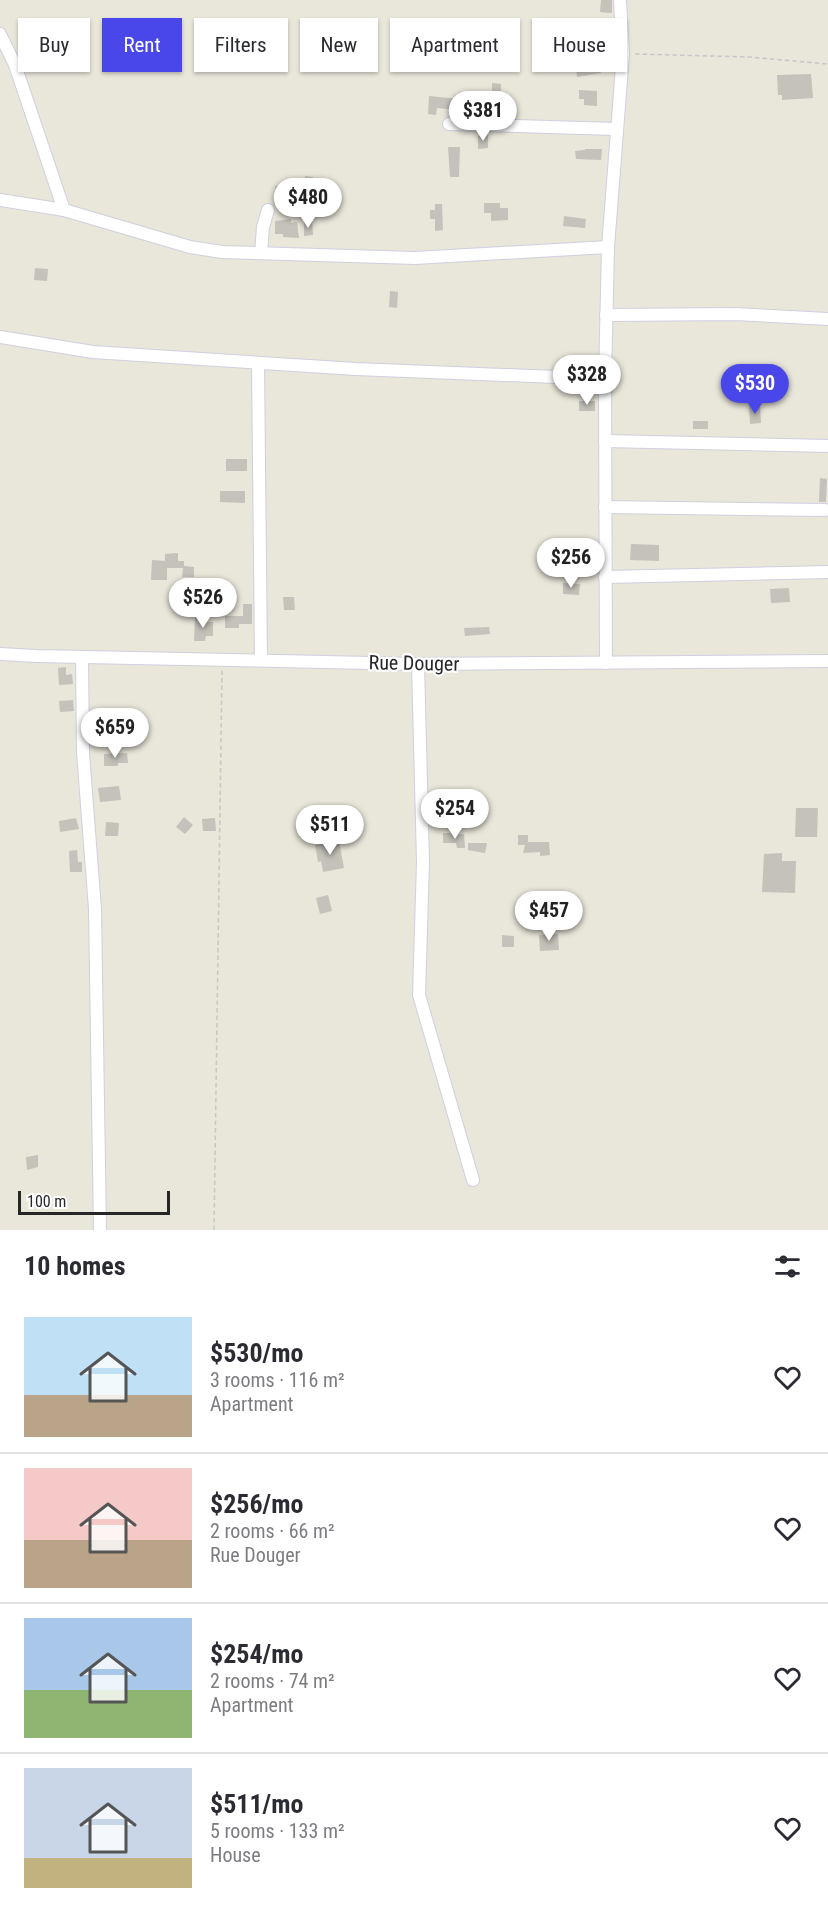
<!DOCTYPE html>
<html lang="en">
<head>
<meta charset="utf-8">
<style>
	body { margin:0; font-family:"Roboto Condensed",sans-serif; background:#f7f7f7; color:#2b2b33; height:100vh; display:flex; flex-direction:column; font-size:22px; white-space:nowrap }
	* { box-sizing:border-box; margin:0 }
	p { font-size:20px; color:#7c7c81 }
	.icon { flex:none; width:33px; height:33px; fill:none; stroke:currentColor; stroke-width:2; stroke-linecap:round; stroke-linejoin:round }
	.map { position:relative; height:1230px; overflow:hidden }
	.drawer { display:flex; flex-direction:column; background:#fff; flex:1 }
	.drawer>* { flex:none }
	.top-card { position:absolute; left:18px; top:18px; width:792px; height:54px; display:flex; gap:12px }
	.scale { position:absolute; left:18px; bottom:15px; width:152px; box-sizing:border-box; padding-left:6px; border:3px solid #272727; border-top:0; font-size:16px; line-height:21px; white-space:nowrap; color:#272727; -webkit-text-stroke:4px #fff; paint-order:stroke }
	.price { position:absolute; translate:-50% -51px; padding:0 14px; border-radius:21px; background:#fff; color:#222; font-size:20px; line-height:39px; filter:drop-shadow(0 2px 3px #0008) }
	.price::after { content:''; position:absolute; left:50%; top:36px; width:18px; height:14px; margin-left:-9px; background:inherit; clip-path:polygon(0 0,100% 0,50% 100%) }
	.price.on { background:#4946ea; color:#fff }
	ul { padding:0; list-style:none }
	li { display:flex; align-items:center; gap:18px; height:150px; padding:0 24px }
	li+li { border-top:2px solid #e1e1e2 }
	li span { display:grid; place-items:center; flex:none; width:168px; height:120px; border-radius:0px; color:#555 }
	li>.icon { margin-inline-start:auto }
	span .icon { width:72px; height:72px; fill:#fffc; stroke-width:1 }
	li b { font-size:26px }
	h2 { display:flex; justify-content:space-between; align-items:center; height:72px; padding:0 24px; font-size:26px }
	.pill { padding:0 21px; border-radius:0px; background:#fff; box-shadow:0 2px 4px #0004; font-size:21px; line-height:54px }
	.pill.on { background:#4946ea; color:#fff }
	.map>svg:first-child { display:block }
	.building { fill:#c4c2ba }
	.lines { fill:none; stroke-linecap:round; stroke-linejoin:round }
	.minor-casing { stroke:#d0cfdf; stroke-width:14 }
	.path { stroke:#c7c7c7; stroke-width:1.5; stroke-dasharray:4.5 3; stroke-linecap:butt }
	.minor { stroke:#fff; stroke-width:12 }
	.labels { text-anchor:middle; stroke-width:4.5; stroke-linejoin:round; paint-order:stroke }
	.street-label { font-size:20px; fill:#272727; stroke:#fff }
</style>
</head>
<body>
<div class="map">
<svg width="828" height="1230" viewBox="0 0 828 1230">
	<rect width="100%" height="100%" fill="#e9e6da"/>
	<g class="building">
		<path d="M601,0H612V13L600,12Z"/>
		<path d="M599,65L601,73L577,77L576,68Z"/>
		<path d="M811,74L813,98L782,100V95H778L777,75Z"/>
		<path d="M492,83L501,84V117L474,116L473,96L492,98Z"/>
		<path d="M579,90L597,91V106L584,105V99H579Z"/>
		<path d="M429,96L459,99V110L437,108L436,115L428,114Z"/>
		<path d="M488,135V148L478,149V136Z"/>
		<path d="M448,147H460L459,177H450Z"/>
		<path d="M585,149H602L601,160L576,159L575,151L585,150Z"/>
		<path d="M305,176L313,177L312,189L334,192L332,205L307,206V203H305Z"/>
		<path d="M291,184L292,193L276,196L275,186Z"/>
		<path d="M484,203H500V208H508V220L491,221V213H484Z"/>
		<path d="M435,204H442L443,230L435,231V219H430V210H435Z"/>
		<path d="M564,216L586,219L585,228L563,226Z"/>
		<path d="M291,219V223L297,222L299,238L283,237V234H275V221Z"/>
		<path d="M312,221L313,235L304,236V222Z"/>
		<path d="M35,268L48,269L47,281L34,280Z"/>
		<path d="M390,291L398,292L397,308L389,307Z"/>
		<rect x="579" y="401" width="16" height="10"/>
		<path d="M749,406H760L761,423L750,424Z"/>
		<rect x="693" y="421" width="15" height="8"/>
		<rect x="226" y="459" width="21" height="12"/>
		<path d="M820,478L827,479L826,502H819Z"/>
		<path d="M220,491H245V503L220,502Z"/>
		<path d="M631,544L659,545V561L630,560Z"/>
		<path d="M178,553V561H184V566L194,567V577H182L183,568H167V580H151L152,560L165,561V554Z"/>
		<path d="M563,583L580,584L579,595L563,594Z"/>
		<path d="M789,588L790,602L771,603L770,589Z"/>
		<path d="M283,597H294L295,610H284Z"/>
		<path d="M243,604H252V624H239V628H225V616H243Z"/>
		<path d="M195,618H206V622H213V636H206L205,641H194Z"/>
		<path d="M489,627L490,634L465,636L464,628Z"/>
		<path d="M66,667V675L72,674L73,684L59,685L58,668Z"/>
		<path d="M73,700L74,711L60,712L59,701Z"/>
		<path d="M127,753L128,763H118V766H104V754Z"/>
		<path d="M119,786L121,800L100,802L98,788Z"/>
		<path d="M796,808H818L817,837H795Z"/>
		<path d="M184,817L193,825L185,834L176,827Z"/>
		<path d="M76,818L79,829L60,832L59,821Z"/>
		<path d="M215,818L216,831H203L202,819Z"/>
		<path d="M106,822L119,823L118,836H105Z"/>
		<path d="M443,833H452V835L464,834L465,848H457L456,843H443Z"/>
		<path d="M518,835H528V842H549L550,855L540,856V852L523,853L525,845H518Z"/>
		<path d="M339,841L344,868L323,872L321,861L318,862L315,845Z"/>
		<path d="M468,843H487L485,853L468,850Z"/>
		<path d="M77,850L78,862H82V872H70L69,851Z"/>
		<path d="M782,853V861H796L795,893L762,892L764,854Z"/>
		<path d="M328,895L332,911L320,914L316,898Z"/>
		<path d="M558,934L559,950L540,951L539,935Z"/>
		<path d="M502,935L514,936V947H502Z"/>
		<path d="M38,1155V1167L27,1170L26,1157Z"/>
	</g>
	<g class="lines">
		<g class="minor-casing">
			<g id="minor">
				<path d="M0,34L15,65L64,210L190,247L222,252L415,258L608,247"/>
				<path d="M449,124L616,129"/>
				<path d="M0,200L64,210"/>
				<path d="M261,253L263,227L268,210"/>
				<path d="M606,315L735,314L828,319"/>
				<path d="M0,337L93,352L356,369L605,379"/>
				<path d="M258,364L261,660"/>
				<path d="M605,441L828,446"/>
				<path d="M605,507L825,510"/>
				<path d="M605,577L828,572"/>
				<path d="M0,654L36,656L418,664L828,661"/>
				<path d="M82,657L83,753L95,909L100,1230"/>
				<path d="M606,663L605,379L608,247L623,54L620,0"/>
				<path d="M418,664L423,862L419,995L473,1180"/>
			</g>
		</g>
		<g class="path">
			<path d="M635,54L749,57L828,64"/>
			<path d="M214,1230L222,670"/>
		</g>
		<use href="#minor" class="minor"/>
	</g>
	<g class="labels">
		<g class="street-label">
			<text transform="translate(414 663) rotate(1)" y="7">Rue Douger</text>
		</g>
	</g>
</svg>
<div class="scale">100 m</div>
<b class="price" style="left:483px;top:142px">$381</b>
<b class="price" style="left:308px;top:229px">$480</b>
<b class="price" style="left:587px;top:406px">$328</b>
<b class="price on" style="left:755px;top:415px">$530</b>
<b class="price" style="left:571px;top:589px">$256</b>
<b class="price" style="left:203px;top:629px">$526</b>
<b class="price" style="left:115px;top:759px">$659</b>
<b class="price" style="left:455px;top:840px">$254</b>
<b class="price" style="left:330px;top:856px">$511</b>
<b class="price" style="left:549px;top:942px">$457</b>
<div class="top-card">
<a class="pill">Buy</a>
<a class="pill on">Rent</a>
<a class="pill">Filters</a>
<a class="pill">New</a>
<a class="pill">Apartment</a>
<a class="pill">House</a>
</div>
</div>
<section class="drawer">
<h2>10 homes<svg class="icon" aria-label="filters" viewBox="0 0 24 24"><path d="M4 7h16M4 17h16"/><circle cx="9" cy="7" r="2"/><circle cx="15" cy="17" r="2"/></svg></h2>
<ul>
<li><span style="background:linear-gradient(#bfe0f5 65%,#b9a48a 0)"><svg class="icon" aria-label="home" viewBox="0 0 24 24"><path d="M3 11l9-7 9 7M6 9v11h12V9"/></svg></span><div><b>$530/mo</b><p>3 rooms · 116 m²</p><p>Apartment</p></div><svg class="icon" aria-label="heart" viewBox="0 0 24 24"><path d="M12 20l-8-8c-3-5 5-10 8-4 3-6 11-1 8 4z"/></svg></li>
<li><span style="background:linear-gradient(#f6c9c9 60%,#b9a48a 0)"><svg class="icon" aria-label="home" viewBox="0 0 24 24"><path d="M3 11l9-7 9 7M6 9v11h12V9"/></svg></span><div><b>$256/mo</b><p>2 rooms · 66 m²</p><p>Rue Douger</p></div><svg class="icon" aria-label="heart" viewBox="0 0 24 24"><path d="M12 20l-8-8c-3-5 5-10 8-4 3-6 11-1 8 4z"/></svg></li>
<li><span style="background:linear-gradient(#a9c7e8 60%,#8fb573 0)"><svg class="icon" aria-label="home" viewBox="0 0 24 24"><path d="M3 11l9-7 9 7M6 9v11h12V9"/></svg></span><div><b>$254/mo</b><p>2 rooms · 74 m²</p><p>Apartment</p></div><svg class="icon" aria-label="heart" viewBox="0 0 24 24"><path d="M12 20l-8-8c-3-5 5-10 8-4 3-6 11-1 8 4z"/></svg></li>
<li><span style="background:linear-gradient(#c9d6e8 75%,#c2b280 0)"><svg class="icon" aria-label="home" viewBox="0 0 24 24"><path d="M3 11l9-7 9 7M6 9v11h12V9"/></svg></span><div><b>$511/mo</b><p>5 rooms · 133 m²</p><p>House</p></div><svg class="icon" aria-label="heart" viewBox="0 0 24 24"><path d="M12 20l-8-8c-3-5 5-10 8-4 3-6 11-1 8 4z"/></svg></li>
</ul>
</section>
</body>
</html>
